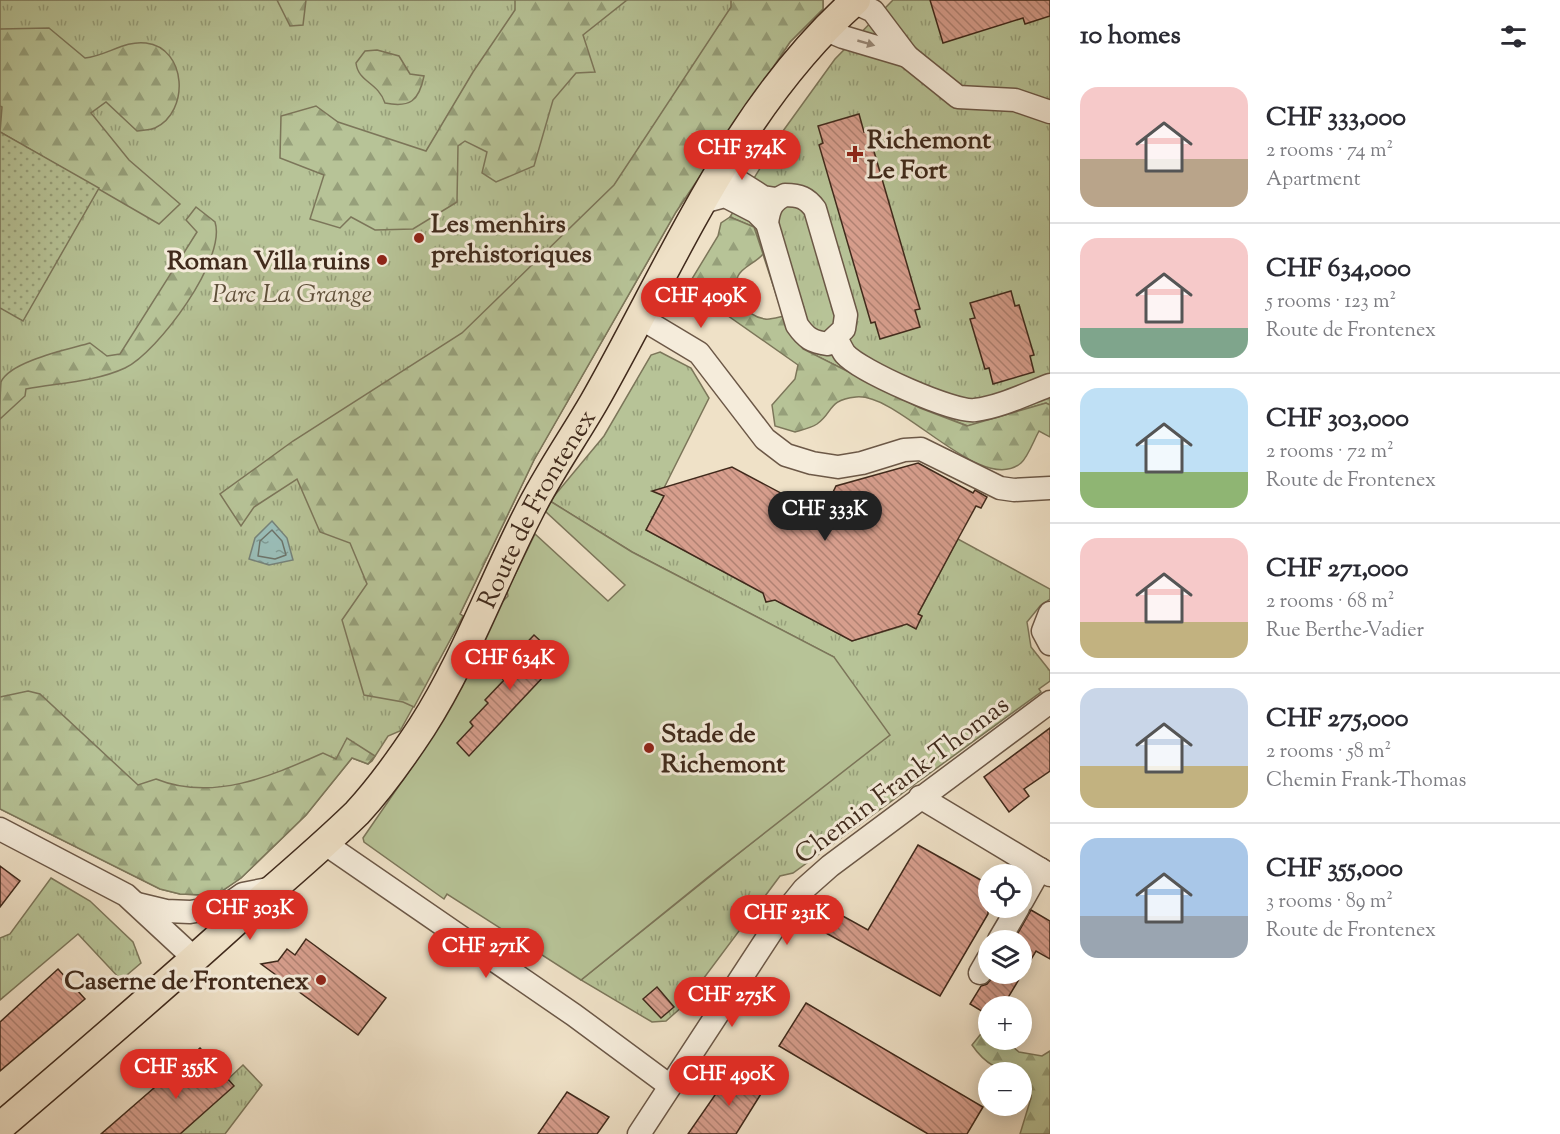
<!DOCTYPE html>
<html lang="en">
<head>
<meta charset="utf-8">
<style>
	body { margin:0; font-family:"Sorts Mill Goudy",serif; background:#f2f2f3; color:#2b2b33; height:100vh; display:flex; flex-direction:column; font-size:22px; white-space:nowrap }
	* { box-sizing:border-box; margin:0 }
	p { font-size:20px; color:#7c7c81 }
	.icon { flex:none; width:33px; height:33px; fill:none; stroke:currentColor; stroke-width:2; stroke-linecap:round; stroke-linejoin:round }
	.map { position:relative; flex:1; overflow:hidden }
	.side { display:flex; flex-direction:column; background:#fff; width:510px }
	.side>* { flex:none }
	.buttons { position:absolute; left:978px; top:864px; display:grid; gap:12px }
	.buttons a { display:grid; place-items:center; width:54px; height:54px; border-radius:50%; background:#fff; box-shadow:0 3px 15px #0003; font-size:30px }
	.price { position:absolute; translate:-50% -51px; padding:0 14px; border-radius:21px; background:#d93025; color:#fff; font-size:20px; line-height:39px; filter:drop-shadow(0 2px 3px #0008) }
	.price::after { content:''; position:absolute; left:50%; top:36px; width:18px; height:14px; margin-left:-9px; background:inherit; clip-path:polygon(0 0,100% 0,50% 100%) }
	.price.current { background:#222; color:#fff }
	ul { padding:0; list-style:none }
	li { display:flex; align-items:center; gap:18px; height:150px; padding:0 30px }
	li+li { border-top:2px solid #e1e1e2 }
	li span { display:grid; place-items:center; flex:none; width:168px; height:120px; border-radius:18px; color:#555 }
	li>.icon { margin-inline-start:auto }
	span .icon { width:72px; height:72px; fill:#fffc; stroke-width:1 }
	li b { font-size:26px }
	h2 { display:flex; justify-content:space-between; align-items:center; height:72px; padding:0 30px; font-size:26px }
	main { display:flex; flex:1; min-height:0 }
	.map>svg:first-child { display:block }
	.grass { fill:url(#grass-tufts); stroke:#7c765a; stroke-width:1.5 }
	.forest { fill:url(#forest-firs); stroke:#7c765a; stroke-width:1.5 }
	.garden { fill:url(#garden-dots); stroke:#7c765a; stroke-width:1.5 }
	.pitch { fill:#b7c397; stroke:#7c765a; stroke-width:1.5 }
	.water { fill:url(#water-ripples); stroke:#768279; stroke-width:1.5 }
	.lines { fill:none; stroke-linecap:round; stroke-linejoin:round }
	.shore { stroke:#6d746a; stroke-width:1.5 }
	.building { fill:url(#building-back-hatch); stroke:#402a1c; stroke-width:1.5 }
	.minor-casing { stroke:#6c5847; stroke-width:25 }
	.major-casing { stroke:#402a1c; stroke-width:31 }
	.minor { stroke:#f5ecdb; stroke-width:22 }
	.major { stroke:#efe1c7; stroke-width:28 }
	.oneway { fill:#9a8b7c }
	.poi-dot { fill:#8f2418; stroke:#f5ecdb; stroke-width:2 }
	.labels { text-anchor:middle; stroke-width:6; stroke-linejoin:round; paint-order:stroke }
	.poi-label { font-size:26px; font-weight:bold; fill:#402a1c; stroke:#f5ecdb; text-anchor:start }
	.park-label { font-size:26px; font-style:italic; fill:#5e503b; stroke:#f5ecdb }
	.street-label { font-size:26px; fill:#402a1c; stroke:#f5ecdb }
</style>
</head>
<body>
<main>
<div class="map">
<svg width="1050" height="1134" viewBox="0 0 1050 1134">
	<defs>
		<pattern id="grass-tufts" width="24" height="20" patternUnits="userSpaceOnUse" patternTransform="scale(1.5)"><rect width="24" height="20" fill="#b7c397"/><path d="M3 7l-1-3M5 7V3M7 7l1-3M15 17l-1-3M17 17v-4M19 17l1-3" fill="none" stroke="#969f7a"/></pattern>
		<pattern id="forest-firs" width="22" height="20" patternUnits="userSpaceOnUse" patternTransform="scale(1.5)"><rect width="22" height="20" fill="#b7c397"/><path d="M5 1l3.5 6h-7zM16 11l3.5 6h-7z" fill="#969f7a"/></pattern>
		<pattern id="garden-dots" width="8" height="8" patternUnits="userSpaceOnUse" patternTransform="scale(1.5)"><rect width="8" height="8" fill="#b7c397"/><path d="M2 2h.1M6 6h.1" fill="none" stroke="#969f7a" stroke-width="1.8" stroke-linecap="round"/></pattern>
		<pattern id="water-ripples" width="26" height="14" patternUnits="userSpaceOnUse" patternTransform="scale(1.5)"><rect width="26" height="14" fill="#9abdb7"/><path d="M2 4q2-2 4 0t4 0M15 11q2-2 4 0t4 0" fill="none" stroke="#7f9a94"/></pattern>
		<pattern id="building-back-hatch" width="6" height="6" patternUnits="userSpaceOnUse" patternTransform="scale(1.5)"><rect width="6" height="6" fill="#d79e8d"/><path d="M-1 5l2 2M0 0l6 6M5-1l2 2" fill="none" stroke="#b08172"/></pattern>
	</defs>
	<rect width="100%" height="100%" fill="#efe1c7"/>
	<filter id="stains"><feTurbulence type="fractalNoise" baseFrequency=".00333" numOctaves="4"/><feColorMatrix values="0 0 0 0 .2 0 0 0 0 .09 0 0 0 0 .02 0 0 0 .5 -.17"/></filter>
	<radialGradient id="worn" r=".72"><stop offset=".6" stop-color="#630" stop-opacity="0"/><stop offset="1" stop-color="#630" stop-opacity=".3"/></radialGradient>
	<g class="grass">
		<path d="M0,0H823V9L790,42L676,212L534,460L460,614L463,616L400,731L388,736L372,761L368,764L352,758L306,815L241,878L219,893L203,895L180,894L160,889L0,809Z"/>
		<path d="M893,0H1050V405L1046,403L968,426L920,408L803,349L788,331L754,227L730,217L783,131L835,59Z"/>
		<path d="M660,352L691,368L709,398L661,494L664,496L646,530L852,641L902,626L904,623L916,628L922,616L918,614L958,539L1050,589V599L1040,606L1027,622L1031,647L1050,671V681L1039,689L1041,692L793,873L780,876L683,1006L666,1021L652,1022L581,980L764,833L834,657L632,552L550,501L604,436L651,355Z"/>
		<path d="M51,878L90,901L133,942L141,963L121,980L78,934L0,1000V938L10,934Z"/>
		<path d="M243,1065L262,1085L225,1134H180L233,1086L228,1079Z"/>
	</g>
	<g class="forest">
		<path d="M277,0H306L303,25L290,26Z"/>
		<path d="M515,0H627L583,35L595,72L576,73L553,100L534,166L496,182L482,173L487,152L465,141L458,146L457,202L413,229L375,230L351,217L340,228L310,219L324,175L280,158L281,116L316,106L338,122L426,151L473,72L515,10Z"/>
		<path d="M731,0H823V9L790,42L676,212L534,460L460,614L463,616L414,707L403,702L364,695L342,620L367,584L350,543L320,532L297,479L254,507L241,526L220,494L293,441L462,333L614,185L731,7Z"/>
		<path d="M49,28L85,58C106,56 125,40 146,43C187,48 190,112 155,128C151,130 143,130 137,131L106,102L91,113L129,160L180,204L159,224L0,132L2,107L0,106V29Z"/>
		<path d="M377,50L399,56L410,74L424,76C419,101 410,108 385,103C378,82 358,82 356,63L365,51Z"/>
		<path d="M196,207L215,222C227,259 158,352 125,368C95,382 57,383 26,389L25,396L0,419C0,408 0,392 1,382C10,361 70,349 90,343L107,356L120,354L197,232L186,220Z"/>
		<path d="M730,217L754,227L763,254C756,263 743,266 738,276C730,295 746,316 765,319C770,320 779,317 784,316L788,331L803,349L920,408L967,426L1046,403L1050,405V437L1039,431C1034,440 1028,457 1021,463C981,497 899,392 856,397C827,400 834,412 817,424C811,428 802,430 795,432L775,426L772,405L795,379L798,365L687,287L718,236L721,223Z"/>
		<path d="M28,691L40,694L138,785L156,779C213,802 271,776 323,753L336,759L347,738L375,756L368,764L352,758L306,815L241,878L219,893L203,895L180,894L160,889L0,809V697Z"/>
		<path d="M988,1025V1040H1005L1019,1052L1042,1056L1050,1051V1134H1020L1031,1098V1087L1022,1082V1072C999,1072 985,1064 972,1045Z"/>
	</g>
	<path class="garden" d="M0,132L99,188L23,321L0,308Z"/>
	<path class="pitch" d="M550,501L632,552L834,657L890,735L707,878L581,980L447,894L444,899L364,842L363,838L416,761L456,691L501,603L508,596L507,591L535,534L608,601L625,585L545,511Z"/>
	<path class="water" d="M272,521L287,538L293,560L269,565L249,559L255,538Z"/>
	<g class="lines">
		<path class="shore" d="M272,530L282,541L286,555L275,559L258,556L260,541Z"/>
	</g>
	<g class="building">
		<path d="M930,0H1050V16L1025,24L1023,18L943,43Z"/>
		<path d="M859,114L864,132L868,131L920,309L915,310L920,327L880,339L875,322L871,323L819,145L823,143L818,126Z"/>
		<path d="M1011,291L1015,306L1019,305L1034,355L1030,356L1034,372L993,384L989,368L985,369L970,319L975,318L970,303Z"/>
		<path d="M918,463L973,493L975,490L987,497L981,508L976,506L958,539L918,614L922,616L916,629L907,624L852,641L775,600L766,602L763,593L646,530L664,496L652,491L732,467L822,515L836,486Z"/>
		<path d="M534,635L560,659L469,756L457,743L473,726L470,722L488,703L485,700L504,680L500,677L519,658L515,655Z"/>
		<path d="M1050,728V771L1024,789L1029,796L1009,812L984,777Z"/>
		<path d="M918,845L988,884V914L940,996L806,922L823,905L868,930Z"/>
		<path d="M0,866L20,881L0,907Z"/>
		<path d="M1031,910L1050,921V959L1036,951L1003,1006H988V1015L970,1004L981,986L987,984L995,974H1022V940H1014Z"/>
		<path d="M306,939L386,998L358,1035L261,964L278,961L287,949L295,955Z"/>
		<path d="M58,969L85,999L0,1071V1022Z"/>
		<path d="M657,987L674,1007L661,1018L643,999Z"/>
		<path d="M806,1003L983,1107L967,1134H928L779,1046Z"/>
		<path d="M200,1048L234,1086L180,1134H101Z"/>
		<path d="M733,1069L764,1089L736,1134H688Z"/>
		<path d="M567,1092L609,1117L597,1134H538Z"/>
	</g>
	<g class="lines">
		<g class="minor-casing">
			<g id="minor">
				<path d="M849,0L873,11L907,56"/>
				<path d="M824,29L843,37L907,56L958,97L1015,100L1050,112"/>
				<path d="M722,171L763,197L776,199"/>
				<path d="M785,195C800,195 807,198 815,209L846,315L844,329L828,344C812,342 806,338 797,325L767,223C769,208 772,201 785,195Z"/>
				<path d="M703,202L725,196L756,212L767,223"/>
				<path d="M639,317L699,353L765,439L786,455L812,463L838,467L862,463L904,450L921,449L1000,488L1014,490L1050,488"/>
				<path d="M836,338C839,343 842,350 845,354C860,371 954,413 975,410C1000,407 1026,394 1050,385"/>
				<path d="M1050,613L1043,631L1050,644"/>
				<path d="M920,797L1050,875"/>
				<path d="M0,829L126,895L195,959"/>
				<path d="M324,843L574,1015L670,1086"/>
				<path d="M1022,901L1040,869"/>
				<path d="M137,904L166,911L190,912L226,906L243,894L273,888"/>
				<path d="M999,940L1018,908"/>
				<path d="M980,973L988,959"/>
				<path d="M639,1134L779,920L804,889L830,866L1050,702"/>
			</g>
		</g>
		<g class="major-casing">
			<g id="major">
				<path id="s1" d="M0,1127C82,1057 164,987 244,914C282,881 321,848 357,813C381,787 403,756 422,727C465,660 492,584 528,514C547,475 572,440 594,402C672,265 735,107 856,0"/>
			</g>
		</g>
		<use href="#minor" class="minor"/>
		<use href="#major" class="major"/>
	</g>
	<defs><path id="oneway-solid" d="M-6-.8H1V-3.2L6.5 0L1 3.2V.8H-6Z" transform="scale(1.5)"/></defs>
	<use class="oneway" href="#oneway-solid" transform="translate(866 43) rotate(16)"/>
	<g class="poi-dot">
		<path d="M852 145h6v6h6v6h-6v6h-6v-6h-6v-6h6z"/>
		<circle cx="419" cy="238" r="6"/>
		<circle cx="382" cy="260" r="6"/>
		<circle cx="649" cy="748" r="6"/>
		<circle cx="321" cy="980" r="6"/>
	</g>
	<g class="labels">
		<g class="poi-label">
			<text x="867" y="148">Richemont<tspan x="867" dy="30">Le Fort</tspan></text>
			<text x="431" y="232">Les menhirs<tspan x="431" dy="30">prehistoriques</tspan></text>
			<text x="370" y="269" text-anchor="end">Roman Villa ruins</text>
			<text x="661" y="742">Stade de<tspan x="661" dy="30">Richemont</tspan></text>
			<text x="309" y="989" text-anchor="end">Caserne de Frontenex</text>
		</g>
		<g class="park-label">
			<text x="292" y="302">Parc La Grange</text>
		</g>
		<g class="street-label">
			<text dy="9" stroke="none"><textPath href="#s1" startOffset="830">Route de Frontenex</textPath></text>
			<text transform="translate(901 779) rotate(-37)" y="9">Chemin Frank-Thomas</text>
		</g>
	</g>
	<rect width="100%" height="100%" filter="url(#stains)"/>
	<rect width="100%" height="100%" fill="url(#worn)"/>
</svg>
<div class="buttons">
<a><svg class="icon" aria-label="locate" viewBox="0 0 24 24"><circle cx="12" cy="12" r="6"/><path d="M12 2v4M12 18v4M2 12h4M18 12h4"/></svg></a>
<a><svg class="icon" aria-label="layers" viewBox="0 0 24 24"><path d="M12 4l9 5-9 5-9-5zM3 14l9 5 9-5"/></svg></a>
<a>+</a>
<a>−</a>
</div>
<b class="price" style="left:742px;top:181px">CHF 374K</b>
<b class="price" style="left:701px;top:329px">CHF 409K</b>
<b class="price current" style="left:825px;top:542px">CHF 333K</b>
<b class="price" style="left:510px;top:691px">CHF 634K</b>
<b class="price" style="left:250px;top:941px">CHF 303K</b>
<b class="price" style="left:787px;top:946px">CHF 231K</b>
<b class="price" style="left:486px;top:979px">CHF 271K</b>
<b class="price" style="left:732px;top:1028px">CHF 275K</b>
<b class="price" style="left:176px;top:1100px">CHF 355K</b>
<b class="price" style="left:729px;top:1107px">CHF 490K</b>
</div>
<section class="side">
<h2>10 homes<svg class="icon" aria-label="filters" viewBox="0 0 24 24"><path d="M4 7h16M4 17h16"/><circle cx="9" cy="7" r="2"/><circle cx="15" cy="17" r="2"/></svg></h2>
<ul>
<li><span style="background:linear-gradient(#f6c9c9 60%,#b9a48a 0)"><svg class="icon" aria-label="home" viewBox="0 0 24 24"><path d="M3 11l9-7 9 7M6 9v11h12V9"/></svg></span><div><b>CHF 333,000</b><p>2 rooms · 74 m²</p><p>Apartment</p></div></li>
<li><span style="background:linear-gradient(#f6c9c9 75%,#7fa58c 0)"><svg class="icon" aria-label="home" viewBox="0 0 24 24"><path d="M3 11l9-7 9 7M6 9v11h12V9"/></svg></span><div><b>CHF 634,000</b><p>5 rooms · 123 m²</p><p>Route de Frontenex</p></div></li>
<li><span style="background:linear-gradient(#bfe0f5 70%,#8fb573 0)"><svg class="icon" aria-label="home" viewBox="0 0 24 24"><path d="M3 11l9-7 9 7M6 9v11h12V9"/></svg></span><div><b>CHF 303,000</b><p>2 rooms · 72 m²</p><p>Route de Frontenex</p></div></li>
<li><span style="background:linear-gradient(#f6c9c9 70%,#c2b280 0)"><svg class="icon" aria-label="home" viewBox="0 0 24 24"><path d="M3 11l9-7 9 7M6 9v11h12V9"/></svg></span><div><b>CHF 271,000</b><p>2 rooms · 68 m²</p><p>Rue Berthe-Vadier</p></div></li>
<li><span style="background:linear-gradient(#c9d6e8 65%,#c2b280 0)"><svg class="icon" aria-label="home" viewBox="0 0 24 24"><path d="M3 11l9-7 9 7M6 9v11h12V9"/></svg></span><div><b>CHF 275,000</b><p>2 rooms · 58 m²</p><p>Chemin Frank-Thomas</p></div></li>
<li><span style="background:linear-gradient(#a9c7e8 65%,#9aa5b1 0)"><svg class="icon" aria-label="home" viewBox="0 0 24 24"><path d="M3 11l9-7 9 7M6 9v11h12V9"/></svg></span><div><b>CHF 355,000</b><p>3 rooms · 89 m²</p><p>Route de Frontenex</p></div></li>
</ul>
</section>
</main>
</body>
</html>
